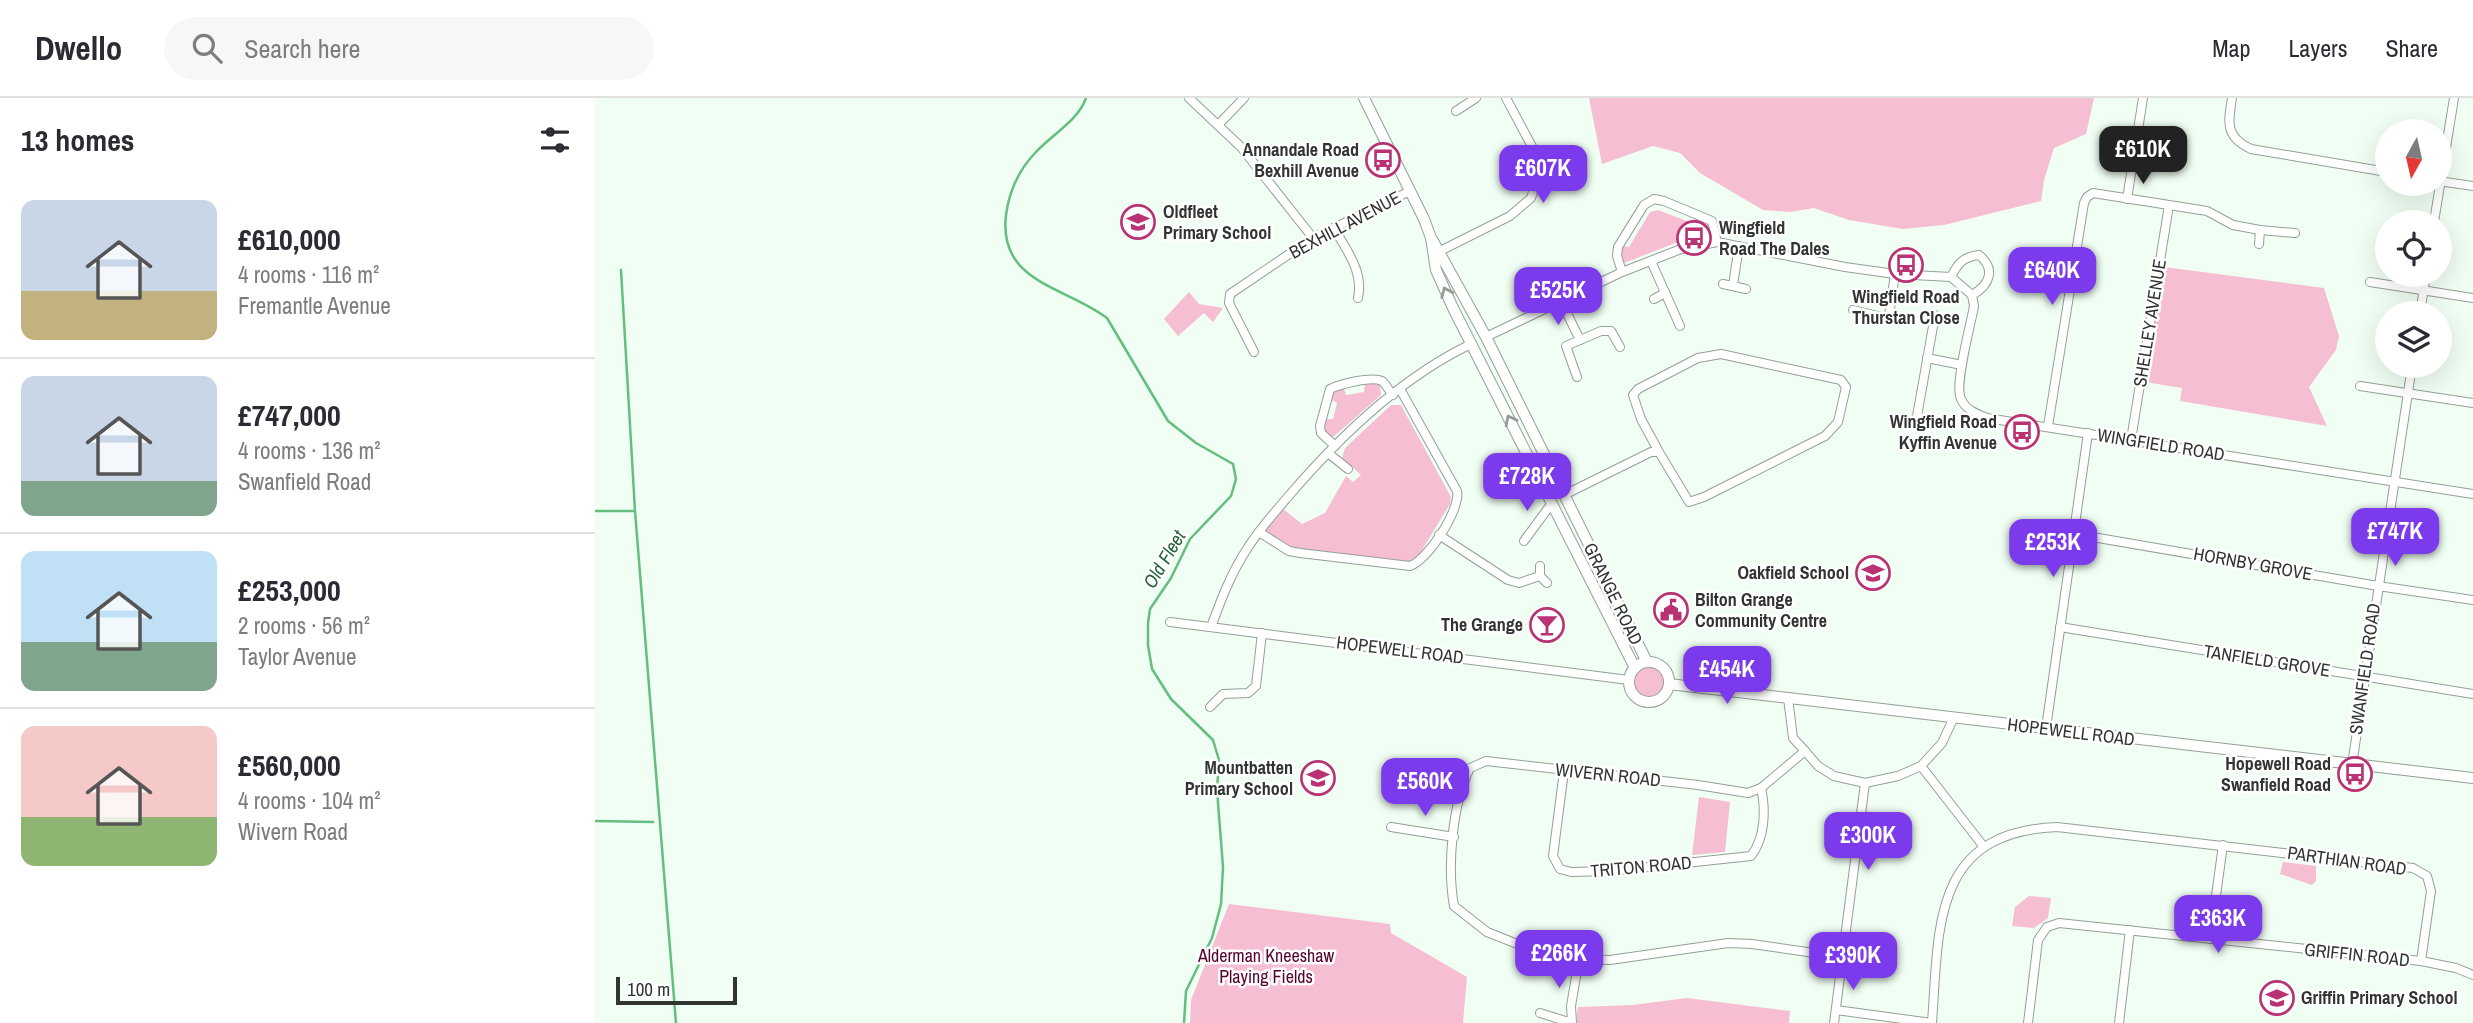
<!DOCTYPE html>
<html lang="en">
<head>
<meta charset="utf-8">
<style>
	body { margin:0; font-family:"Archivo Narrow",sans-serif; background:#f7f7f7; color:#2b2b33; height:100vh; display:flex; flex-direction:column; font-size:26px; white-space:nowrap }
	* { box-sizing:border-box; margin:0 }
	p { font-size:23px; color:#7c7c81 }
	.icon { flex:none; width:38px; height:38px; fill:none; stroke:currentColor; stroke-width:2; stroke-linecap:round; stroke-linejoin:round }
	.map { position:relative; flex:1; overflow:hidden }
	.drawer { display:flex; flex-direction:column; background:#fff; width:595px }
	.drawer>* { flex:none }
	.needle { width:46px; rotate:188deg }
	.buttons { position:absolute; left:1780px; top:21px; display:grid; gap:14px }
	.buttons a { display:grid; place-items:center; width:77px; height:77px; border-radius:50%; background:#fff; box-shadow:0 7px 28px #0002; font-size:35px }
	.scale { position:absolute; left:21px; bottom:18px; width:121px; box-sizing:border-box; padding-left:7px; border:4px solid #303531; border-top:0; font-size:19px; line-height:24px; white-space:nowrap; color:#303531; -webkit-text-stroke:5px #fff; paint-order:stroke }
	.price { position:absolute; translate:-50% -60px; padding:0 16px; border-radius:14px; background:#7c3aed; color:#fff; font-size:23px; line-height:46px; filter:drop-shadow(0 2px 4px #0008) }
	.price::after { content:''; position:absolute; left:50%; top:42px; width:21px; height:16px; margin-left:-10px; background:inherit; clip-path:polygon(0 0,100% 0,50% 100%) }
	.price.on { background:#222; color:#fff }
	ul { padding:0; list-style:none }
	li { display:flex; align-items:center; gap:21px; height:175px; padding:0 21px }
	li+li { border-top:2px solid #e1e1e2 }
	li span { display:grid; place-items:center; flex:none; width:196px; height:140px; border-radius:14px; color:#555 }
	li>.icon { margin-inline-start:auto }
	span .icon { width:84px; height:84px; fill:#fffc; stroke-width:1 }
	li b { font-size:30px }
	h2 { display:flex; justify-content:space-between; align-items:center; height:84px; padding:0 21px; font-size:30px }
	header { display:flex; align-items:center; gap:42px; box-sizing:border-box; height:98px; padding:0 35px; background:#fff; border-bottom:2px solid #e1e1e2 }
	header strong { font-size:33px }
	nav { display:flex; gap:38px; margin-inline-start:auto; font-size:24px }
	.search { width:490px; height:63px; background:#f7f7f7; display:flex; align-items:center; gap:18px; box-sizing:border-box; padding:0 24px; border-radius:38px; color:#7c7c81; font-size:26px }
	main { display:flex; flex:1; min-height:0 }
	.map>svg:first-child { display:block }
	.green { fill:#f6bed3 }
	.lines { fill:none; stroke-linecap:round; stroke-linejoin:round }
	.stream { stroke:#64be7f; stroke-width:2.5 }
	.minor-casing { stroke:#93a096; stroke-width:10 }
	.tertiary-casing { stroke:#93a096; stroke-width:12 }
	.minor { stroke:#fff; stroke-width:8 }
	.tertiary { stroke:#fff; stroke-width:10 }
	.oneway { stroke:#989a98 }
	.labels { text-anchor:middle; stroke-width:5; stroke-linejoin:round; paint-order:stroke }
	.poi-label { font-size:18px; font-weight:bold; fill:#303531; stroke:#fff; text-anchor:end }
	.street-label { font-size:18px; fill:#303531; stroke:#fff }
	.park-label { font-size:18px; fill:#560030; stroke:#fff }
	.water-label { font-size:19px; font-style:italic; fill:#24633a; stroke:#fff }
</style>
</head>
<body>
<header>
<strong>Dwello</strong>
<div class="search"><svg class="icon" aria-label="search" viewBox="0 0 24 24"><circle cx="10" cy="10" r="6"/><path d="M15 15l6 6"/></svg>Search here</div>
<nav><a>Map</a><a>Layers</a><a>Share</a></nav>
</header>
<main>
<section class="drawer">
<h2>13 homes<svg class="icon" aria-label="filters" viewBox="0 0 24 24"><path d="M4 7h16M4 17h16"/><circle cx="9" cy="7" r="2"/><circle cx="15" cy="17" r="2"/></svg></h2>
<ul>
<li><span style="background:linear-gradient(#c9d6e8 65%,#c2b280 0)"><svg class="icon" aria-label="home" viewBox="0 0 24 24"><path d="M3 11l9-7 9 7M6 9v11h12V9"/></svg></span><div><b>£610,000</b><p>4 rooms · 116 m²</p><p>Fremantle Avenue</p></div></li>
<li><span style="background:linear-gradient(#c9d6e8 75%,#7fa58c 0)"><svg class="icon" aria-label="home" viewBox="0 0 24 24"><path d="M3 11l9-7 9 7M6 9v11h12V9"/></svg></span><div><b>£747,000</b><p>4 rooms · 136 m²</p><p>Swanfield Road</p></div></li>
<li><span style="background:linear-gradient(#bfe0f5 65%,#7fa58c 0)"><svg class="icon" aria-label="home" viewBox="0 0 24 24"><path d="M3 11l9-7 9 7M6 9v11h12V9"/></svg></span><div><b>£253,000</b><p>2 rooms · 56 m²</p><p>Taylor Avenue</p></div></li>
<li><span style="background:linear-gradient(#f6c9c9 65%,#8fb573 0)"><svg class="icon" aria-label="home" viewBox="0 0 24 24"><path d="M3 11l9-7 9 7M6 9v11h12V9"/></svg></span><div><b>£560,000</b><p>4 rooms · 104 m²</p><p>Wivern Road</p></div></li>
</ul>
</section>
<div class="map">
<svg width="1878" height="925" viewBox="0 0 1878 925">
	<rect width="100%" height="100%" fill="#f0fef3"/>
	<g class="green">
		<path d="M994,0H1499L1491,36L1459,50L1449,82L1446,103L1349,127L1308,131L1254,122L1219,110L1195,114L1168,112L1105,75L1085,55L1058,48L1007,66Z"/>
		<path d="M1063,112L1097,125L1100,118C1109,122 1121,128 1114,140L1083,144L1029,165L1025,157L1027,148L1034,149L1055,114Z"/>
		<path d="M1569,169L1729,190L1744,238L1741,252L1714,289L1732,328L1585,303L1587,290L1550,284Z"/>
		<path d="M594,194L604,206L628,210L618,224L609,215L583,238L569,221Z"/>
		<path d="M770,284L785,286L786,297L737,340C729,338 727,329 730,321H738L742,305L735,301L737,293L748,288L751,297L769,294Z"/>
		<path d="M796,307H806L856,399L855,406L824,457L812,464L694,451L667,434L687,410L707,426L730,415L751,378L758,384L766,377L747,360L750,350Z"/>
		<circle cx="1054" cy="584" r="15"/>
		<path d="M1104,699L1135,704L1130,754L1097,757Z"/>
		<path d="M1688,764L1721,768V783L1717,787L1685,776Z"/>
		<path d="M1434,798L1456,800L1453,820L1439,830L1417,828L1420,809Z"/>
		<path d="M634,806L795,826L796,835L872,879L868,925H595L596,902Z"/>
		<path d="M1092,900L1195,913L1194,925H981L983,909L1038,907Z"/>
	</g>
	<g class="lines">
		<g class="stream">
			<path d="M491,0C483,23 456,37 440,55C424,72 414,94 411,117C403,185 470,188 512,220L573,323L601,345L638,366L641,381L636,398L595,441L576,480L555,511L553,525V547L557,571L576,601L618,642L624,662L622,692L628,769L626,806L617,840L591,893L589,925"/>
			<path d="M26,172L40,413L81,925"/>
			<path d="M0,413H39"/>
			<path d="M0,723L58,724"/>
		</g>
		<g class="minor-casing">
			<g id="minor">
				<path d="M594,0L646,49L718,140"/>
				<path d="M1637,0C1633,25 1630,39 1656,51L1792,74"/>
				<path d="M861,13L881,0"/>
				<path d="M624,26L649,0"/>
				<path d="M1844,83L1878,88"/>
				<path d="M1532,101L1548,0"/>
				<path d="M1839,124L1859,0"/>
				<path d="M739,130C751,152 769,173 763,200"/>
				<path d="M1664,146L1665,132"/>
				<path d="M841,155L915,118L936,100L944,75L941,56L911,0"/>
				<path d="M1056,163L1085,228"/>
				<path d="M1027,174L1022,158L1023,149L1049,107L1059,101L1069,103L1117,123L1122,144"/>
				<path d="M1356,179C1363,165 1368,159 1384,157C1401,171 1395,187 1377,197"/>
				<path d="M1775,184L1878,200"/>
				<path d="M1128,186L1151,191"/>
				<path d="M1138,187L1144,148"/>
				<path d="M1059,201L1070,195"/>
				<path d="M966,203L985,242"/>
				<path d="M1258,212L1287,219L1294,218L1300,176"/>
				<path d="M1825,215L1831,177"/>
				<path d="M891,239L1027,174L1086,151L1122,144L1250,169L1300,176L1356,179L1377,197L1379,208C1376,226 1359,287 1366,301C1371,312 1382,316 1392,320L1878,396"/>
				<path d="M659,254L634,205L635,196L718,140L815,93"/>
				<path d="M1332,260L1367,267"/>
				<path d="M982,279L971,248L1006,233H1016L1025,249"/>
				<path d="M1765,288L1878,305"/>
				<path d="M1309,322L1333,326"/>
				<path d="M1321,324L1340,217"/>
				<path d="M1453,328L1489,105L1492,99L1498,95L1612,113L1638,127L1665,132L1700,135"/>
				<path d="M1536,342L1574,107"/>
				<path d="M740,348L726,335L725,328L735,291C745,286 777,278 787,283C791,286 794,293 798,297"/>
				<path d="M733,355L753,371"/>
				<path d="M969,397L1056,354H1064L1094,404L1109,399L1230,338L1243,324L1251,289L1246,282L1126,256L1103,260L1043,291L1038,297L1046,321L1064,354"/>
				<path d="M664,434L694,453L705,455L815,468C833,462 866,411 862,393L805,291"/>
				<path d="M1480,436L1783,488L1878,502"/>
				<path d="M844,437L913,482L924,485L945,478"/>
				<path d="M929,443L957,405"/>
				<path d="M945,468V478L952,485"/>
				<path d="M575,524L1034,582"/>
				<path d="M616,529C626,502 636,475 652,451C663,433 678,416 692,400C743,340 805,280 876,246"/>
				<path d="M1465,529L1878,596"/>
				<path d="M1193,600L1198,640L1210,653L1223,668L1239,678L1270,685L1303,678L1326,668L1347,645L1359,619"/>
				<path d="M615,609L628,596L653,595L661,588L667,535"/>
				<path d="M1451,630L1493,335"/>
				<path d="M1210,653L1166,690L1153,695L1103,687L891,663L875,670C857,706 852,769 859,808L892,834L945,855L984,861L1015,862L1133,845L1157,846L1247,859"/>
				<path d="M1757,667L1817,268"/>
				<path d="M1326,668L1389,749"/>
				<path d="M969,673L958,758L965,771L976,774L1016,773L1156,758C1170,740 1171,712 1166,690"/>
				<path d="M796,729L859,739"/>
				<path d="M1615,841L1628,747"/>
				<path d="M1241,912L1337,925C1344,829 1337,734 1462,729L1818,770L1832,778L1836,793L1826,863"/>
				<path d="M945,915L977,925L976,908L984,861"/>
				<path d="M1239,925L1270,685"/>
				<path d="M1433,925L1443,842L1452,829L1464,825L1826,863L1861,870L1878,877"/>
				<path d="M1524,925L1535,832"/>
			</g>
		</g>
		<g class="tertiary-casing">
			<g id="tertiary">
				<path d="M769,0L829,121L836,140L841,172L858,210L1040,570"/>
				<path d="M838,143L891,239L1052,564"/>
				<circle cx="1054" cy="584" r="20"/>
				<path d="M1074,586L1878,680"/>
			</g>
		</g>
		<use href="#minor" class="minor"/>
		<use href="#tertiary" class="tertiary"/>
	</g>
	<defs><path id="oneway-chevron" d="M-2-3.5L2.5 0L-2 3.5" fill="none" stroke-width="1.6" stroke-linecap="round" stroke-linejoin="round" transform="scale(1.75)"/></defs>
	<g class="oneway">
		<use href="#oneway-chevron" transform="translate(851 194) rotate(-114)"/>
		<use href="#oneway-chevron" transform="translate(915 322) rotate(-117)"/>
	</g>
	<defs>
		<g id="bus-ring" transform="scale(1.75)"><circle r="9.5" fill="#fff" stroke="#b83274" stroke-width="1.5"/><path d="M-5-6H5V4H4V6H2V4H-2V6H-4V4H-5ZM-3.5-4V0h7V-4ZM-3.5 1.2v1.5H-2V1.2ZM2 1.2v1.5H3.5V1.2Z" fill="#b83274"/></g>
		<g id="school-ring" transform="scale(1.75)"><circle r="9.5" fill="#fff" stroke="#b83274" stroke-width="1.5"/><path d="M0-5L7-2L0 1L-7-2ZM-4 1L0 2.5L4 1V4Q0 6-4 4Z" fill="#b83274"/></g>
		<g id="civic-ring" transform="scale(1.75)"><circle r="9.5" fill="#fff" stroke="#b83274" stroke-width="1.5"/><path d="M-.6-6.5H3V-4.5H.6V-3L4-1V1h2V6H-6V1h2V-1L-.6-3ZM-1.2 2.5V6h2.4V2.5Z" fill="#b83274"/></g>
		<g id="bar-ring" transform="scale(1.75)"><circle r="9.5" fill="#fff" stroke="#b83274" stroke-width="1.5"/><path d="M-6-5H6L.8 .8V4.5H3.5V6h-7V4.5H-.8V.8Z" fill="#b83274"/></g>
	</defs>
	<g fill-rule="evenodd">
		<use href="#bus-ring" x="788" y="62"/>
		<use href="#school-ring" x="543" y="124"/>
		<use href="#bus-ring" x="1099" y="140"/>
		<use href="#bus-ring" x="1311" y="167"/>
		<use href="#bus-ring" x="1427" y="334"/>
		<use href="#school-ring" x="1278" y="475"/>
		<use href="#civic-ring" x="1076" y="512"/>
		<use href="#bar-ring" x="952" y="527"/>
		<use href="#bus-ring" x="1760" y="676"/>
		<use href="#school-ring" x="723" y="680"/>
		<use href="#school-ring" x="1682" y="900"/>
	</g>
	<g class="labels">
		<g class="poi-label">
			<text x="764" y="58">Annandale Road<tspan x="764" dy="21">Bexhill Avenue</tspan></text>
			<text x="568" y="120" text-anchor="start">Oldfleet<tspan x="568" dy="21">Primary School</tspan></text>
			<text x="1124" y="136" text-anchor="start">Wingfield<tspan x="1124" dy="21">Road The Dales</tspan></text>
			<text x="1311" y="205" text-anchor="middle">Wingfield Road<tspan x="1311" dy="21">Thurstan Close</tspan></text>
			<text x="1402" y="330">Wingfield Road<tspan x="1402" dy="21">Kyffin Avenue</tspan></text>
			<text x="1254" y="481">Oakfield School</text>
			<text x="1100" y="508" text-anchor="start">Bilton Grange<tspan x="1100" dy="21">Community Centre</tspan></text>
			<text x="928" y="533">The Grange</text>
			<text x="1736" y="672">Hopewell Road<tspan x="1736" dy="21">Swanfield Road</tspan></text>
			<text x="698" y="676">Mountbatten<tspan x="698" dy="21">Primary School</tspan></text>
			<text x="1706" y="906" text-anchor="start">Griffin Primary School</text>
		</g>
		<g class="street-label">
			<text transform="translate(750 127) rotate(-28)" y="6">BEXHILL AVENUE</text>
			<text transform="translate(1555 225) rotate(-81)" y="6">SHELLEY AVENUE</text>
			<text transform="translate(1566 347) rotate(9)" y="6">WINGFIELD ROAD</text>
			<text transform="translate(1658 466) rotate(10)" y="6">HORNBY GROVE</text>
			<text transform="translate(1018 496) rotate(64)" y="6">GRANGE ROAD</text>
			<text transform="translate(805 552) rotate(7)" y="6">HOPEWELL ROAD</text>
			<text transform="translate(1672 563) rotate(9)" y="6">TANFIELD GROVE</text>
			<text transform="translate(1770 571) rotate(-82)" y="6">SWANFIELD ROAD</text>
			<text transform="translate(1476 634) rotate(7)" y="6">HOPEWELL ROAD</text>
			<text transform="translate(1013 677) rotate(6)" y="6">WIVERN ROAD</text>
			<text transform="translate(1752 763) rotate(8)" y="6">PARTHIAN ROAD</text>
			<text transform="translate(1046 769) rotate(-5)" y="6">TRITON ROAD</text>
			<text transform="translate(1762 857) rotate(6)" y="6">GRIFFIN ROAD</text>
		</g>
		<g class="park-label">
			<text x="671" y="864">Alderman Kneeshaw<tspan x="671" dy="21">Playing Fields</tspan></text>
		</g>
		<g class="water-label">
			<text transform="translate(569 461) rotate(-59)" y="7">Old Fleet</text>
		</g>
	</g>
</svg>
<div class="buttons">
<a><svg class="needle" viewBox="-14 -14 28 28"><path d="M0-13l5 13h-10z" fill="#e53935"/><path d="M0 13l5-13h-10z" fill="#7c7c81"/></svg></a>
<a><svg class="icon" aria-label="locate" viewBox="0 0 24 24"><circle cx="12" cy="12" r="6"/><path d="M12 2v4M12 18v4M2 12h4M18 12h4"/></svg></a>
<a><svg class="icon" aria-label="layers" viewBox="0 0 24 24"><path d="M12 4l9 5-9 5-9-5zM3 14l9 5 9-5"/></svg></a>
</div>
<div class="scale">100 m</div>
<b class="price on" style="left:1548px;top:88px">£610K</b>
<b class="price" style="left:948px;top:107px">£607K</b>
<b class="price" style="left:1457px;top:209px">£640K</b>
<b class="price" style="left:963px;top:229px">£525K</b>
<b class="price" style="left:932px;top:415px">£728K</b>
<b class="price" style="left:1800px;top:470px">£747K</b>
<b class="price" style="left:1458px;top:481px">£253K</b>
<b class="price" style="left:1132px;top:608px">£454K</b>
<b class="price" style="left:830px;top:720px">£560K</b>
<b class="price" style="left:1273px;top:774px">£300K</b>
<b class="price" style="left:1623px;top:857px">£363K</b>
<b class="price" style="left:964px;top:892px">£266K</b>
<b class="price" style="left:1258px;top:894px">£390K</b>
</div>
</main>
</body>
</html>
